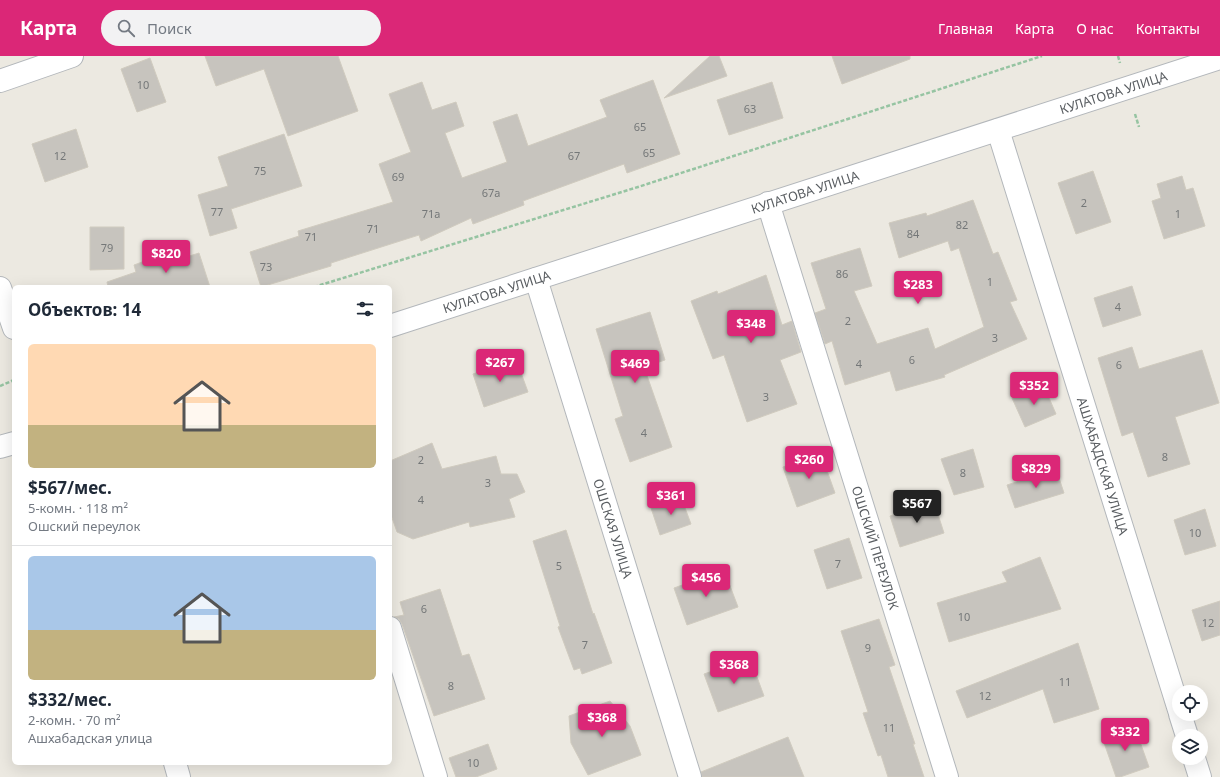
<!DOCTYPE html>
<html lang="ru">
<head>
<meta charset="utf-8">
<style>
	body { margin:0; font-family:"Noto Sans",sans-serif; background:#f2f2f3; color:#1f2937; height:100vh; display:flex; flex-direction:column; font-size:15px; white-space:nowrap }
	* { box-sizing:border-box; margin:0 }
	p { font-size:13px; color:#747a83 }
	.icon { flex:none; width:22px; height:22px; fill:none; stroke:currentColor; stroke-width:2; stroke-linecap:round; stroke-linejoin:round }
	.map { position:relative; flex:1; overflow:hidden }
	.drawer { position:absolute; left:12px; top:229px; width:380px; height:480px; display:flex; flex-direction:column; background:#fff; border-radius:6px; box-shadow:0 4px 16px #0002 }
	.drawer>* { flex:none }
	.tools { position:absolute; left:1172px; top:629px; display:grid; gap:8px }
	.tools a { display:grid; place-items:center; width:36px; height:36px; border-radius:50%; background:#fff; box-shadow:0 4px 16px #0002; font-size:20px }
	.price { position:absolute; translate:-50% -34px; padding:0 9px; border-radius:4px; background:#db2777; color:#fff; font-size:13px; line-height:26px; filter:drop-shadow(0 1px 2px #0008) }
	.price::after { content:''; position:absolute; left:50%; top:24px; width:12px; height:9px; margin-left:-6px; background:inherit; clip-path:polygon(0 0,100% 0,50% 100%) }
	.price.current { background:#222; color:#fff }
	ul { padding:0; list-style:none }
	li { display:grid; align-content:center; gap:8px; height:212px; padding:0 16px }
	li+li { border-top:1px solid #e0e1e3 }
	li span { display:grid; place-items:center; height:124px; border-radius:6px; color:#555 }
	li>.icon { margin-inline-start:auto }
	span .icon { width:72px; height:72px; fill:#fffc; stroke-width:1 }
	li b { font-size:17px }
	h2 { display:flex; justify-content:space-between; align-items:center; height:48px; padding:0 16px; font-size:17px }
	header { display:flex; align-items:center; gap:24px; box-sizing:border-box; height:56px; padding:0 20px; background:#db2777; color:#fff }
	header strong { font-size:19px }
	nav { display:flex; gap:22px; margin-inline-start:auto; font-size:14px }
	.search { width:280px; height:36px; background:#f2f2f3; display:flex; align-items:center; gap:10px; box-sizing:border-box; padding:0 14px; border-radius:22px; color:#747a83; font-size:15px }
	.map>svg:first-child { display:block }
	.building { fill:#c7c4be; stroke:#d0cbbf }
	.lines { fill:none; stroke-linecap:round; stroke-linejoin:round }
	.minor-casing { stroke:#b3b7bb; stroke-width:24 }
	.path { stroke:#96c4a2; stroke-width:2.5; stroke-dasharray:4 2; stroke-linecap:butt }
	.minor { stroke:#fff; stroke-width:22 }
	.labels { text-anchor:middle; stroke-width:4; stroke-linejoin:round; paint-order:stroke }
	.number-label { font-size:11px; fill:#747778 }
	.street-label { font-size:13px; fill:#595d61; stroke:#fff }
</style>
</head>
<body>
<header>
<strong>Карта</strong>
<div class="search"><svg class="icon" aria-label="search" viewBox="0 0 24 24"><circle cx="10" cy="10" r="6"/><path d="M15 15l6 6"/></svg>Поиск</div>
<nav><a>Главная</a><a>Карта</a><a>О нас</a><a>Контакты</a></nav>
</header>
<div class="map">
<svg width="1220" height="721" viewBox="0 0 1220 721">
	<rect width="100%" height="100%" fill="#ece9e1"/>
	<g class="building">
		<path d="M205,0H338L358,55L288,80L264,13L216,30Z"/>
		<path d="M710,0H719L727,20L664,42Z"/>
		<path d="M832,0H910V3L842,28Z"/>
		<path d="M150,2L166,46L137,56L121,13Z"/>
		<path d="M653,24L680,98L627,117L624,108L523,145L524,149L473,168L471,162L421,185L419,179L331,207V210L261,231L250,196L299,180L298,175L393,146L379,108L411,96L389,38L422,26L432,54L456,46L464,70L445,77L462,122L507,106L493,66L517,58L528,90L607,61L600,44Z"/>
		<path d="M772,26L783,62L729,79L717,44Z"/>
		<path d="M76,73L88,111L45,126L32,88Z"/>
		<path d="M284,78L302,130L231,153L237,172L210,180L198,139L228,130L218,101Z"/>
		<path d="M1093,115L1111,166L1076,178L1058,127Z"/>
		<path d="M1182,120L1186,134L1193,132L1205,170L1164,183L1152,145L1161,142L1157,128Z"/>
		<path d="M973,144L993,198L998,196L1017,244L1010,246L1027,283L944,319L945,321L896,335L890,315L845,329L832,285L825,288L815,257L826,253L811,207L860,192L872,230L854,235L877,288L928,272L935,293L984,271L959,192L951,195L948,185L899,202L889,167L926,157L927,160Z"/>
		<path d="M90,171H124V213L90,214Z"/>
		<path d="M199,197L210,231H108L107,226L136,216L134,209L164,198L167,207Z"/>
		<path d="M766,219L782,269L792,265L801,296L780,304L797,348L747,366L724,299L713,303L691,245L717,235L718,238Z"/>
		<path d="M1132,230L1141,259L1103,271L1094,242Z"/>
		<path d="M650,256L665,304L644,311L672,391L630,406L615,363L623,360L596,273Z"/>
		<path d="M1132,291L1139,313L1202,294L1219,347L1175,361L1190,408L1148,421L1133,376L1122,380L1098,302Z"/>
		<path d="M516,303L528,336L484,351L473,318Z"/>
		<path d="M1043,328L1056,358L1025,371L1012,342Z"/>
		<path d="M432,387L442,413L496,400L501,418H517L525,436L509,443L515,461L470,471L469,466L413,483L397,476L390,456V405Z"/>
		<path d="M973,393L984,431L954,439L941,403Z"/>
		<path d="M821,398L835,437L797,451L783,411Z"/>
		<path d="M1056,413L1064,437L1015,452L1007,429Z"/>
		<path d="M681,441L691,468L660,479L651,452Z"/>
		<path d="M934,446L944,477L900,491L890,460Z"/>
		<path d="M1205,453L1216,490L1185,499L1174,464Z"/>
		<path d="M566,474L593,558L594,557L612,607L582,618L580,612L574,614L558,571L560,570L533,485Z"/>
		<path d="M849,482L862,522L827,533L814,494Z"/>
		<path d="M1040,501L1061,553L949,586L937,547L1007,526L1002,516Z"/>
		<path d="M724,514L738,551L687,569L674,532Z"/>
		<path d="M440,533L462,600L469,598L485,643L434,660L402,568L399,563L394,561L404,559L400,546Z"/>
		<path d="M1220,545V579L1202,585L1192,554Z"/>
		<path d="M879,563L895,609L889,611L915,688H913L924,721H888L881,699L878,700L863,657L868,656L841,575Z"/>
		<path d="M1078,587L1099,653L1054,667L1043,633L967,662L956,635Z"/>
		<path d="M750,602L764,640L718,656L704,618Z"/>
		<path d="M610,645L630,670L641,699L588,719L571,687L569,660Z"/>
		<path d="M1134,669L1149,711L1120,721H1116L1102,681Z"/>
		<path d="M788,681L804,721H702L701,716Z"/>
		<path d="M488,688L497,713L476,721H456L449,702Z"/>
	</g>
	<g class="lines">
		<g class="minor-casing">
			<g id="minor">
				<path d="M0,25L72,0"/>
				<path id="s1" d="M998,74L1179,654"/>
				<path id="s2" d="M768,147L947,721"/>
				<path id="s3" d="M536,223L690,721"/>
				<path d="M0,232L14,272"/>
				<path id="s4" d="M390,270L1220,2"/>
				<path d="M0,391L14,387"/>
				<path d="M390,572L436,721"/>
				<path d="M1180,658L1187,680"/>
				<path d="M1194,702L1200,721"/>
				<path d="M175,707L179,721"/>
			</g>
		</g>
		<g class="path">
			<path d="M1118,0L1120,7"/>
			<path d="M1135,58L1139,71"/>
			<path d="M314,231L638,131L1042,0"/>
			<path d="M0,330L14,324"/>
		</g>
		<use href="#minor" class="minor"/>
	</g>
	<g class="labels">
		<g class="number-label">
			<text x="143" y="33">10</text>
			<text x="750" y="57">63</text>
			<text x="640" y="75">65</text>
			<text x="649" y="101">65</text>
			<text x="60" y="104">12</text>
			<text x="574" y="104">67</text>
			<text x="260" y="119">75</text>
			<text x="398" y="125">69</text>
			<text x="491" y="141">67а</text>
			<text x="1084" y="151">2</text>
			<text x="217" y="160">77</text>
			<text x="431" y="162">71а</text>
			<text x="1178" y="162">1</text>
			<text x="962" y="173">82</text>
			<text x="373" y="177">71</text>
			<text x="913" y="182">84</text>
			<text x="311" y="185">71</text>
			<text x="107" y="196">79</text>
			<text x="266" y="215">73</text>
			<text x="842" y="222">86</text>
			<text x="990" y="230">1</text>
			<text x="1118" y="255">4</text>
			<text x="848" y="269">2</text>
			<text x="995" y="286">3</text>
			<text x="912" y="308">6</text>
			<text x="859" y="312">4</text>
			<text x="1119" y="313">6</text>
			<text x="766" y="345">3</text>
			<text x="644" y="381">4</text>
			<text x="1165" y="405">8</text>
			<text x="421" y="408">2</text>
			<text x="963" y="421">8</text>
			<text x="488" y="431">3</text>
			<text x="421" y="448">4</text>
			<text x="1195" y="481">10</text>
			<text x="838" y="512">7</text>
			<text x="559" y="514">5</text>
			<text x="424" y="557">6</text>
			<text x="964" y="565">10</text>
			<text x="1208" y="571">12</text>
			<text x="585" y="593">7</text>
			<text x="868" y="596">9</text>
			<text x="1065" y="630">11</text>
			<text x="451" y="634">8</text>
			<text x="985" y="644">12</text>
			<text x="889" y="676">11</text>
			<text x="473" y="711">10</text>
		</g>
		<g class="street-label">
			<text dy="5" stroke="none"><textPath href="#s4" startOffset="760">КУЛАТОВА УЛИЦА</textPath></text>
			<text dy="5" stroke="none"><textPath href="#s4" startOffset="436">КУЛАТОВА УЛИЦА</textPath></text>
			<text dy="5" stroke="none"><textPath href="#s4" startOffset="112">КУЛАТОВА УЛИЦА</textPath></text>
			<text dy="5" stroke="none"><textPath href="#s1" startOffset="352">АШХАБАДСКАЯ УЛИЦА</textPath></text>
			<text dy="5" stroke="none"><textPath href="#s3" startOffset="261">ОШСКАЯ УЛИЦА</textPath></text>
			<text dy="5" stroke="none"><textPath href="#s2" startOffset="361">ОШСКИЙ ПЕРЕУЛОК</textPath></text>
		</g>
	</g>
</svg>
<div class="tools">
<a><svg class="icon" aria-label="locate" viewBox="0 0 24 24"><circle cx="12" cy="12" r="6"/><path d="M12 2v4M12 18v4M2 12h4M18 12h4"/></svg></a>
<a><svg class="icon" aria-label="layers" viewBox="0 0 24 24"><path d="M12 4l9 5-9 5-9-5zM3 14l9 5 9-5"/></svg></a>
</div>
<b class="price" style="left:166px;top:218px">$820</b>
<b class="price" style="left:918px;top:249px">$283</b>
<b class="price" style="left:751px;top:288px">$348</b>
<b class="price" style="left:500px;top:327px">$267</b>
<b class="price" style="left:635px;top:328px">$469</b>
<b class="price" style="left:1034px;top:350px">$352</b>
<b class="price" style="left:809px;top:424px">$260</b>
<b class="price" style="left:1036px;top:433px">$829</b>
<b class="price" style="left:671px;top:460px">$361</b>
<b class="price current" style="left:917px;top:468px">$567</b>
<b class="price" style="left:706px;top:542px">$456</b>
<b class="price" style="left:734px;top:629px">$368</b>
<b class="price" style="left:602px;top:682px">$368</b>
<b class="price" style="left:1125px;top:696px">$332</b>
<section class="drawer">
<h2>Объектов: 14<svg class="icon" aria-label="filters" viewBox="0 0 24 24"><path d="M4 7h16M4 17h16"/><circle cx="9" cy="7" r="2"/><circle cx="15" cy="17" r="2"/></svg></h2>
<ul>
<li><span style="background:linear-gradient(#ffd9b3 65%,#c2b280 0)"><svg class="icon" aria-label="home" viewBox="0 0 24 24"><path d="M3 11l9-7 9 7M6 9v11h12V9"/></svg></span><div><b>$567/мес.</b><p>5-комн. · 118 m²</p><p>Ошский переулок</p></div></li>
<li><span style="background:linear-gradient(#a9c7e8 60%,#c2b280 0)"><svg class="icon" aria-label="home" viewBox="0 0 24 24"><path d="M3 11l9-7 9 7M6 9v11h12V9"/></svg></span><div><b>$332/мес.</b><p>2-комн. · 70 m²</p><p>Ашхабадская улица</p></div></li>
</ul>
</section>
</div>
</body>
</html>
